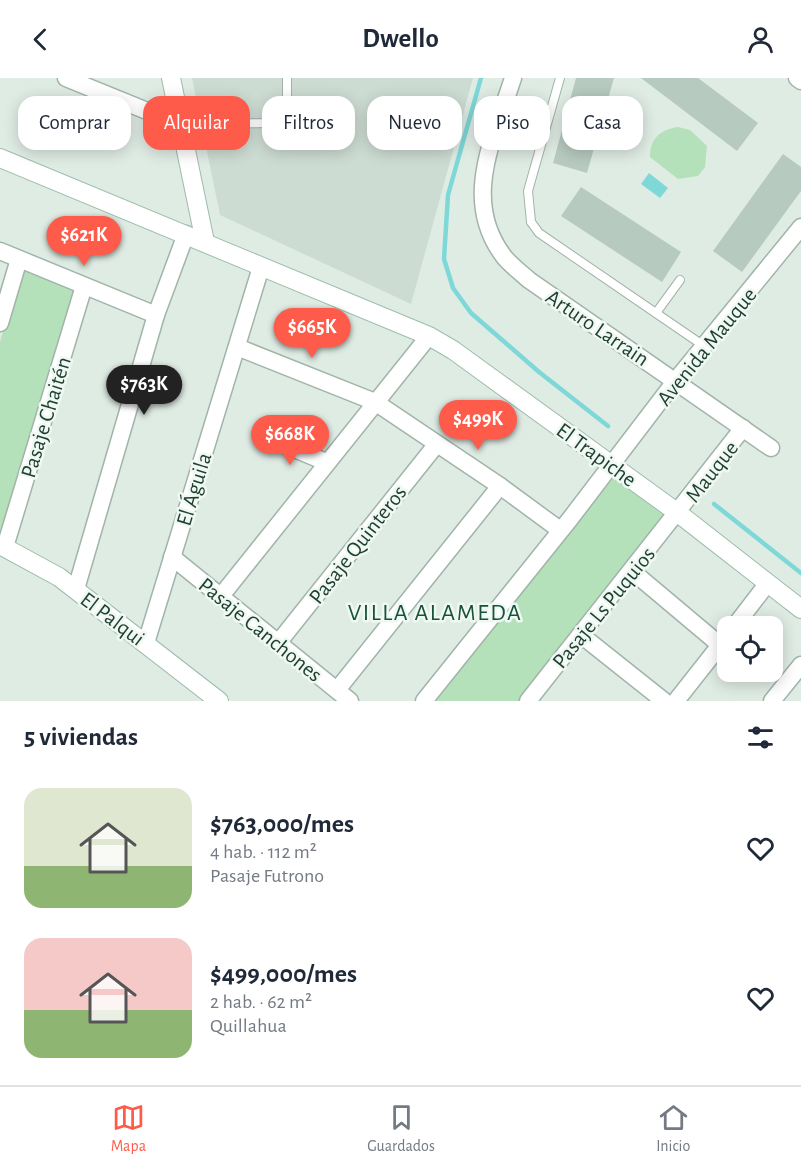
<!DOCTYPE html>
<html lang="es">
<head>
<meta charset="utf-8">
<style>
	body { margin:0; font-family:"Alegreya Sans",sans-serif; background:#f6f6f7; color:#1f2937; height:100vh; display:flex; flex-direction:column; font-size:22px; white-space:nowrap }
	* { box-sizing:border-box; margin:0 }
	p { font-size:20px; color:#747a83 }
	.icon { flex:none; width:33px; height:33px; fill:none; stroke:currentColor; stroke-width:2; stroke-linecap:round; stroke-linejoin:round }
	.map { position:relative; height:623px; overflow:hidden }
	.sheet { display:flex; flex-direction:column; background:#fff; flex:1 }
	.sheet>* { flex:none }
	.hud { position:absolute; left:18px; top:18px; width:765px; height:54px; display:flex; gap:12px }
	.buttons { position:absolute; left:717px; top:538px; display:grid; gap:12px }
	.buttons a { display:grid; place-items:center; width:66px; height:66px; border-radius:12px; background:#fff; box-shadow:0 3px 15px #0003; font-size:30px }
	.price { position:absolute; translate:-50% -51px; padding:0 14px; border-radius:21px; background:#ff5b4a; color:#fff; font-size:20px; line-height:39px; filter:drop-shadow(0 2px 3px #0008) }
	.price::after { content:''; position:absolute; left:50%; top:36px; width:18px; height:14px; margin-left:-9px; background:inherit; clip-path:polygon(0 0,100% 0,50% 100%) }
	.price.current { background:#222; color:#fff }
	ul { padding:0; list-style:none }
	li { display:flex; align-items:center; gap:18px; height:150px; padding:0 24px }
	li span { display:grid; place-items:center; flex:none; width:168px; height:120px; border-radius:18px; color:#555 }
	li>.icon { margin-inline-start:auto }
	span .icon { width:72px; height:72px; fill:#fffc; stroke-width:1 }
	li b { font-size:26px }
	h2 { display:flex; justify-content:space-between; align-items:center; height:72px; padding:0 24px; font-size:26px }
	.pill { padding:0 21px; border-radius:18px; background:#fff; box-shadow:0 3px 15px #0003; font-size:21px; line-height:54px }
	.pill.current { background:#ff5b4a; color:#fff }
	header { display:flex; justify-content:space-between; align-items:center; height:78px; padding:0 24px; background:#fff; font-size:27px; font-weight:700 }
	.menu { display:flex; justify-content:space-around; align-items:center; height:84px; border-top:2px solid #e0e1e3; background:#fff; font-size:16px; color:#747a83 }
	.menu a { display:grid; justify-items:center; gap:3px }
	.menu .current { color:#ff5b4a }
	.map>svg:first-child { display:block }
	.built { fill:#cddcd3 }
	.green { fill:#b4e0ba }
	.water { fill:#7fd8d8 }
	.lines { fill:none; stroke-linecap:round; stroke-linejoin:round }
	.stream { stroke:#7fd8d8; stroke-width:4.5 }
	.building { fill:#b7cabf }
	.lane-casing { stroke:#a1b4aa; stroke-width:10 }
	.street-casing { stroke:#a1b4aa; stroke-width:19 }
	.secondary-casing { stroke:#9ebcad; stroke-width:20 }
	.lane { stroke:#fff; stroke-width:8 }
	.street { stroke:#fff; stroke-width:16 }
	.secondary { stroke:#fff; stroke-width:18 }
	.labels { text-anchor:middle; stroke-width:5; stroke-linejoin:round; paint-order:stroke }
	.street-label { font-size:22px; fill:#1e3e30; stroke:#eff8f2 }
	.neighbourhood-label { font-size:24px; letter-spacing:1.5px; fill:#17523b; stroke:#eff8f2 }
</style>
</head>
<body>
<header><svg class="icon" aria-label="back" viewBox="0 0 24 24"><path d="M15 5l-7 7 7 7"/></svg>Dwello<svg class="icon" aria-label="person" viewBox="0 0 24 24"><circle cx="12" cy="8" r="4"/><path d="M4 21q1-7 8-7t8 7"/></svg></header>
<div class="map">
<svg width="801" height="623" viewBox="0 0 801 623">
	<rect width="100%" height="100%" fill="#dfece4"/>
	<path class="built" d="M192,0H473L411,226L220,137Z"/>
	<g class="green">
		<path d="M678,49L690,52L707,68L705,89L698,98L678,101L650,79C650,60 660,52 678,49Z"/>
		<path d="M21,190L76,210L0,457V264Z"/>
		<path d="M616,397L671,438L523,623H432Z"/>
	</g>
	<path class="water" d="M649,95L668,110L660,120L641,106Z"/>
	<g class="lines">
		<g class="stream">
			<path d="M481,0L448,117L444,181L453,210L471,235L539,294L608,348"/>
			<path d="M714,426L801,495"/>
		</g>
	</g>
	<g class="building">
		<path d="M576,0H614L587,95L553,85Z"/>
		<path d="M641,0H698L758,45L737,73Z"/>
		<path d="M783,76L801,89V113L742,194L713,173Z"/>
		<path d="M581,109L681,174L662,204L561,138Z"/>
	</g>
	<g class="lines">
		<g class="lane-casing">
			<g id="lane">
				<path d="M560,0L528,113L531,144L539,155L704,268"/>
				<path d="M179,46L272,45L287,29V0"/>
				<path d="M656,235L680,202"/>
			</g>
		</g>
		<g class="street-casing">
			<g id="street">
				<path d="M66,0L179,46"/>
				<path d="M513,0C494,60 460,123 505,180C512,188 521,195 529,202L771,370"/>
				<path d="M797,0L801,3"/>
				<path d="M0,173L156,237"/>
				<path d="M0,245L19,181"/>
				<path d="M237,269L375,324L500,408L560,452"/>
				<path d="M268,360L326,384"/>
				<path d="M5,469L84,208"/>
				<path d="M172,479L350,623"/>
				<path d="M632,493L720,567"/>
				<path d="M76,511L156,237L186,156"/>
				<path d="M221,518L429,258"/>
				<path d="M734,549L767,506"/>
				<path d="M581,557L664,623"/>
				<path d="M146,565L261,189"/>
				<path d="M278,565L436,367"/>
				<path d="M337,612L500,408"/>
				<path d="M424,623L570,441L676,302L801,149"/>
				<path d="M528,623L743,350"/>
				<path d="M676,623L728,557"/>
				<path d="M772,623L801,587"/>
			</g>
		</g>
		<g class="secondary-casing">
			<g id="secondary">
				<path d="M171,0L205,164"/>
				<path d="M0,80L429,258L453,272L678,435L801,531"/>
				<path d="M0,467L59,499L219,623"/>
			</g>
		</g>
		<use href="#lane" class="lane"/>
		<use href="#street" class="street"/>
		<use href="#secondary" class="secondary"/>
	</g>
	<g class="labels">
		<g class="street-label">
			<text transform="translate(598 249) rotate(34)" y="8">Arturo Larrain</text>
			<text transform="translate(706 268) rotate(-51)" y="8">Avenida Mauque</text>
			<text transform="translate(45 339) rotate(-73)" y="8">Pasaje Chaitén</text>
			<text transform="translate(597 376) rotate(36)" y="8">El Trapiche</text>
			<text transform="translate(711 393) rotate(-52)" y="8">Mauque</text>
			<text transform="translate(193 411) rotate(-73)" y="8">El Águila</text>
			<text transform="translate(357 466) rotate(-52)" y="8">Pasaje Quinteros</text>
			<text transform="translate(603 529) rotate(-51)" y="8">Pasaje Ls Puquios</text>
			<text transform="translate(113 540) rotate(37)" y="8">El Palqui</text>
			<text transform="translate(261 551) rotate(39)" y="8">Pasaje Canchones</text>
		</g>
		<g class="neighbourhood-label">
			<text x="435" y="542">VILLA ALAMEDA</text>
		</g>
	</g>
</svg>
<div class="buttons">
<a><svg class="icon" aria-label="locate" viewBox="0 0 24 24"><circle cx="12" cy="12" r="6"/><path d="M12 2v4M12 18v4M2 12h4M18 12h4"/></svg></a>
</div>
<b class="price" style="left:84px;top:189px">$621K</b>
<b class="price" style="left:312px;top:281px">$665K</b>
<b class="price current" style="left:144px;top:338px">$763K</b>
<b class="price" style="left:478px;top:373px">$499K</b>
<b class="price" style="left:290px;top:388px">$668K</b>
<div class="hud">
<a class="pill">Comprar</a>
<a class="pill current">Alquilar</a>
<a class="pill">Filtros</a>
<a class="pill">Nuevo</a>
<a class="pill">Piso</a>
<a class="pill">Casa</a>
</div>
</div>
<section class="sheet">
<h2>5 viviendas<svg class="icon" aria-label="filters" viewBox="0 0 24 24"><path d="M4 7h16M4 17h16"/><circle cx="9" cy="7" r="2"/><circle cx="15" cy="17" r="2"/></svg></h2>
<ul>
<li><span style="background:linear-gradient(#dfe7d0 65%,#8fb573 0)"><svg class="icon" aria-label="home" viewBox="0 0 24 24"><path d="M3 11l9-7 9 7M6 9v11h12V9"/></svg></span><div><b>$763,000/mes</b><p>4 hab. · 112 m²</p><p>Pasaje Futrono</p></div><svg class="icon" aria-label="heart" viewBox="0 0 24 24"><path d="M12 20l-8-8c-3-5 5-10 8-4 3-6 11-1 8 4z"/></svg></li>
<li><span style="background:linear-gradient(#f6c9c9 60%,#8fb573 0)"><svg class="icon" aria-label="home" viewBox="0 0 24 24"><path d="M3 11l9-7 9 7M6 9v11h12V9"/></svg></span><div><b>$499,000/mes</b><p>2 hab. · 62 m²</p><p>Quillahua</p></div><svg class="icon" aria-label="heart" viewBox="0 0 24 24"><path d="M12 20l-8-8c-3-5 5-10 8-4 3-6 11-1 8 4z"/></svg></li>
</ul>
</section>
<nav class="menu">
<a class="current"><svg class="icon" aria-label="map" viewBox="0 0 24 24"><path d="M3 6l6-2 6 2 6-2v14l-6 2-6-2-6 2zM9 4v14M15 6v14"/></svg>Mapa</a>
<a><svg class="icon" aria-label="saved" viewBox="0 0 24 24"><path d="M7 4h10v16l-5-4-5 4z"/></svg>Guardados</a>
<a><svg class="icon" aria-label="home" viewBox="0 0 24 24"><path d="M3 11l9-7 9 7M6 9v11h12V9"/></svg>Inicio</a>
</nav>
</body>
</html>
